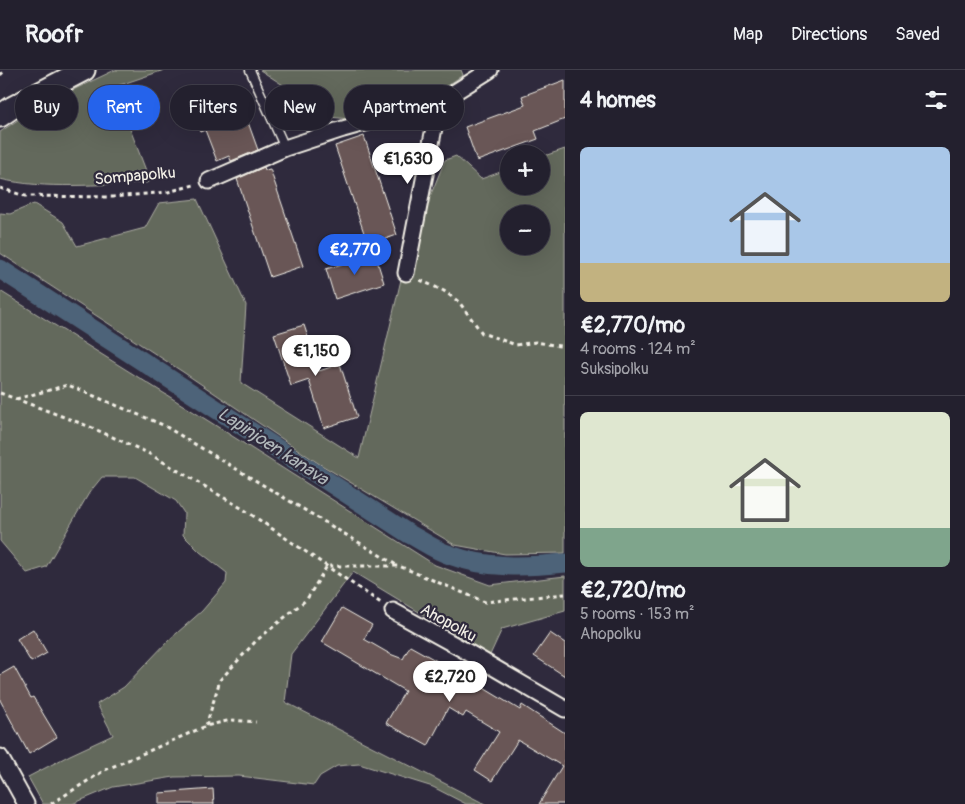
<!DOCTYPE html>
<html lang="en">
<head>
<meta charset="utf-8">
<style>
	body { margin:0; font-family:Pangolin,sans-serif; background:#2f2d3a; color:#f1f3f6; height:100vh; display:flex; flex-direction:column; font-size:19px; white-space:nowrap }
	* { box-sizing:border-box; margin:0 }
	p { font-size:16px; color:#a3a3aa }
	.icon { flex:none; width:28px; height:28px; fill:none; stroke:currentColor; stroke-width:2; stroke-linecap:round; stroke-linejoin:round }
	.map { position:relative; flex:1; overflow:hidden }
	.side { display:flex; flex-direction:column; background:#23202e; width:400px }
	.side>* { flex:none }
	.hud { position:absolute; left:15px; top:15px; width:475px; height:45px; display:flex; gap:10px }
	.buttons { position:absolute; left:500px; top:75px; display:grid; gap:10px }
	.buttons a { display:grid; place-items:center; width:50px; height:50px; border-radius:50%; background:#23202e; box-shadow:0 5px 20px #0002,0 0 0 1px #403e4a; font-size:25px }
	.price { position:absolute; translate:-50% -42px; padding:0 11px; border-radius:18px; background:#fff; color:#222; font-size:16px; line-height:32px; filter:drop-shadow(0 1px 2px #0008) }
	.price::after { content:''; position:absolute; left:50%; top:30px; width:15px; height:11px; margin-left:-8px; background:inherit; clip-path:polygon(0 0,100% 0,50% 100%) }
	.price.selected { background:#2563eb; color:#fff }
	ul { padding:0; list-style:none }
	li { display:grid; align-content:center; gap:10px; height:265px; padding:0 15px }
	li+li { border-top:1px solid #403e4a }
	li span { display:grid; place-items:center; height:155px; border-radius:8px; color:#555 }
	li>.icon { margin-inline-start:auto }
	span .icon { width:90px; height:90px; fill:#fffc; stroke-width:1 }
	li b { font-size:21px }
	h2 { display:flex; justify-content:space-between; align-items:center; height:60px; padding:0 15px; font-size:21px }
	.chip { padding:0 18px; border-radius:22px; background:#23202e; box-shadow:0 5px 20px #0002,0 0 0 1px #403e4a; font-size:18px; line-height:45px }
	.chip.selected { background:#2563eb; color:#fff }
	header { display:flex; align-items:center; gap:30px; box-sizing:border-box; height:70px; padding:0 25px; background:#23202e; border-bottom:1px solid #403e4a }
	header strong { font-size:24px }
	nav { display:flex; gap:28px; margin-inline-start:auto; font-size:18px }
	main { display:flex; flex:1; min-height:0 }
	.map>svg:first-child { display:block }
	.green { fill:#64695c; stroke:#acada2; fill-rule:evenodd }
	.lines { fill:none; stroke-linecap:round; stroke-linejoin:round }
	.canal { stroke:#4e6479; stroke-width:19 }
	.building { fill:#695757; stroke:#f4f1e8 }
	.lane-casing { stroke:#f4f1e8; stroke-width:11 }
	.street-casing { stroke:#f4f1e8; stroke-width:19 }
	.secondary-casing { stroke:#f4f1e8; stroke-width:25 }
	.path { stroke:#f4f1e8; stroke-width:3; stroke-dasharray:4 4; stroke-linecap:butt }
	.lane { stroke:#2f2a3d; stroke-width:8 }
	.street { stroke:#2f2a3d; stroke-width:15 }
	.secondary { stroke:#2f2a3d; stroke-width:21 }
	.labels { text-anchor:middle; stroke-width:4.5; stroke-linejoin:round; paint-order:stroke }
	.street-label { font-size:16px; fill:#f4f1e8; stroke:#2f2a3d }
	.water-label { font-size:18px; font-style:italic; fill:#b2b9bc; stroke:#2f2a3d }
</style>
</head>
<body>
<header>
<strong>Roofr</strong>
<nav><a>Map</a><a>Directions</a><a>Saved</a></nav>
</header>
<main>
<div class="map">
<svg width="565" height="734" viewBox="0 0 565 734">
	<rect width="100%" height="100%" fill="#2f2a3d"/>
	<filter id="ink" filterUnits="userSpaceOnUse"><feTurbulence type="fractalNoise" baseFrequency=".02" numOctaves="2"/><feDisplacementMap in="SourceGraphic" scale="10" xChannelSelector="R" yChannelSelector="G"/><feConvolveMatrix kernelMatrix="1 2 1 2 8 2 1 2 1" color-interpolation-filters="sRGB"/></filter>
	<g filter="url(#ink)">
		<g class="green">
			<path d="M115,0H164L114,17L150,111L146,113C100,114 45,120 0,109V62L37,37Z"/>
			<path d="M260,0H461L463,5L426,30L349,49L320,46L283,15Z"/>
			<path d="M565,79V483L505,484L455,475L318,393L183,302L0,183V143L10,144L34,134L63,152L77,176L145,158L159,133L197,129L246,235L241,313L359,388L408,180L445,90L456,86L481,109L509,99V116H541V87ZM509,144H541V176H509Z"/>
			<path d="M0,221L210,352L435,495L490,515L565,506V541L502,559L490,585L353,502L291,584L285,632L485,734H466L433,717L359,694L337,696L320,706L314,715L239,706L174,707L113,717L72,734H43L28,707L70,685L113,665L97,634L124,617L169,570L202,541L226,513L227,503L200,482L183,465L184,443L176,431L135,407H102L89,423L46,497L27,503L0,471Z"/>
		</g>
		<g class="lines">
			<path class="canal" d="M0,199L409,464C423,471 436,481 450,485C487,499 527,497 565,493"/>
		</g>
		<g class="building">
			<path d="M565,10V49L535,61L538,69L477,91L465,57L525,35L522,26Z"/>
			<path d="M236,19L258,80L231,91L229,86L217,91L205,60L200,62L190,36Z"/>
			<path d="M364,66L397,165L368,175L335,76Z"/>
			<path d="M264,97L265,100L270,99L303,196L270,207L237,109Z"/>
			<path d="M375,184L384,213L335,229L326,199Z"/>
			<path d="M304,255L319,301L340,294L357,347L324,358L309,310L291,316L274,264Z"/>
			<path d="M342,538L372,555L364,569L390,584L403,589L410,576L437,591L434,596L463,613L467,608L520,640L522,635L565,663V734H539L562,696L518,670L492,711L475,700L499,662L466,642L463,647L448,638L428,676L386,653L405,621L322,572Z"/>
			<path d="M33,559L47,583L31,592L17,569Z"/>
			<path d="M550,563L565,573V606L534,586Z"/>
			<path d="M14,597L31,628L33,627L57,667L29,684L0,630V605Z"/>
			<path d="M213,719L214,734H159V723Z"/>
		</g>
		<g class="lines">
			<g class="lane-casing">
				<path id="lane" d="M250,0L285,78"/>
			</g>
			<g class="street-casing">
				<g id="street">
					<path d="M209,111L285,78L343,59L439,32L490,0"/>
					<path d="M406,203L439,32"/>
					<path d="M393,541L464,580L565,639"/>
					<path d="M0,687L26,734"/>
				</g>
			</g>
			<g class="secondary-casing">
				<path id="secondary" d="M0,46L13,37L84,0"/>
			</g>
			<g class="path">
				<path d="M0,5L6,0"/>
				<path d="M0,118L25,126L113,127L168,122L194,115"/>
				<path d="M420,210L444,221L459,232L482,263L516,275L536,272L565,277"/>
				<path d="M0,323L88,356L148,383L243,439L381,533"/>
				<path d="M16,329L68,315L163,355L398,496"/>
				<path d="M206,656L220,610L256,571L307,529L327,496H399L485,532L565,524"/>
				<path d="M51,734L105,700L206,656L231,650L256,652"/>
			</g>
			<use href="#lane" class="lane"/>
			<use href="#street" class="street"/>
			<use href="#secondary" class="secondary"/>
		</g>
	</g>
	<g class="labels">
		<g class="street-label">
			<text transform="translate(135 105) rotate(-5)" y="6">Sompapolku</text>
			<text transform="translate(449 552) rotate(29)" y="6">Ahopolku</text>
		</g>
		<g class="water-label">
			<text transform="translate(273 376) rotate(33)" y="6">Lapinjoen kanava</text>
		</g>
	</g>
</svg>
<div class="buttons">
<a>+</a>
<a>−</a>
</div>
<b class="price" style="left:408px;top:115px">€1,630</b>
<b class="price selected" style="left:355px;top:206px">€2,770</b>
<b class="price" style="left:316px;top:307px">€1,150</b>
<b class="price" style="left:450px;top:633px">€2,720</b>
<div class="hud">
<a class="chip">Buy</a>
<a class="chip selected">Rent</a>
<a class="chip">Filters</a>
<a class="chip">New</a>
<a class="chip">Apartment</a>
</div>
</div>
<section class="side">
<h2>4 homes<svg class="icon" aria-label="filters" viewBox="0 0 24 24"><path d="M4 7h16M4 17h16"/><circle cx="9" cy="7" r="2"/><circle cx="15" cy="17" r="2"/></svg></h2>
<ul>
<li><span style="background:linear-gradient(#a9c7e8 75%,#c2b280 0)"><svg class="icon" aria-label="home" viewBox="0 0 24 24"><path d="M3 11l9-7 9 7M6 9v11h12V9"/></svg></span><div><b>€2,770/mo</b><p>4 rooms · 124 m²</p><p>Suksipolku</p></div></li>
<li><span style="background:linear-gradient(#dfe7d0 75%,#7fa58c 0)"><svg class="icon" aria-label="home" viewBox="0 0 24 24"><path d="M3 11l9-7 9 7M6 9v11h12V9"/></svg></span><div><b>€2,720/mo</b><p>5 rooms · 153 m²</p><p>Ahopolku</p></div></li>
</ul>
</section>
</main>
</body>
</html>
